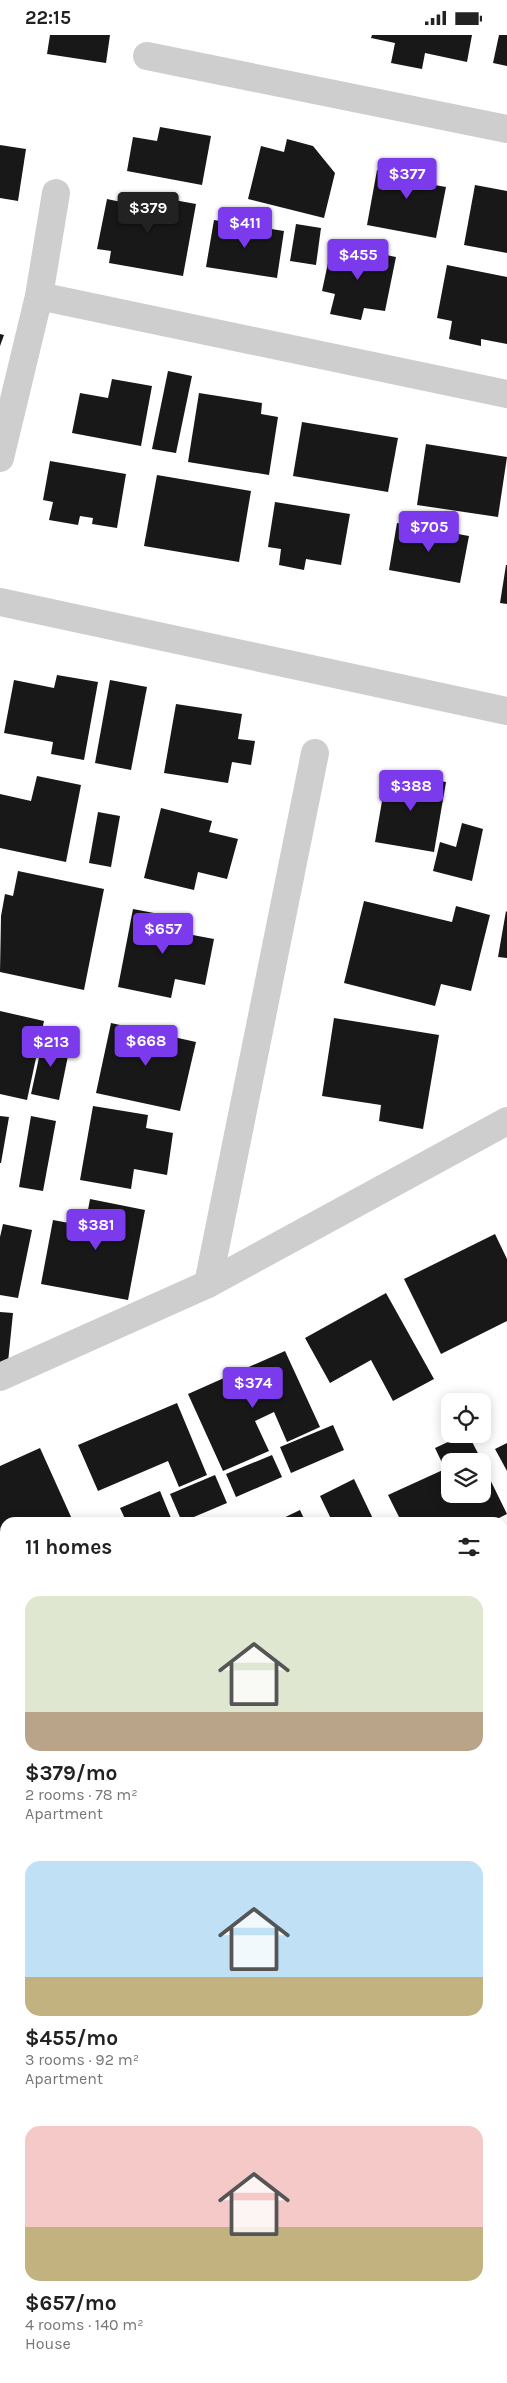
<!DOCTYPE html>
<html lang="en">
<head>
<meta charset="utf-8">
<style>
	body { margin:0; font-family:Karla,sans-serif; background:#f6f6f6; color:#222; height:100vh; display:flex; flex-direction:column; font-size:19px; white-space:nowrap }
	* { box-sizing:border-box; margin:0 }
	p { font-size:16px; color:#767676 }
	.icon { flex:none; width:28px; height:28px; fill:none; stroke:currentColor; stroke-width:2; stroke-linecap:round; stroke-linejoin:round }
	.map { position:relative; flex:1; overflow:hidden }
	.sheet { position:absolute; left:0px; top:1482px; width:508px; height:866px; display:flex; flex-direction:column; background:#fff; border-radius:15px 15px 0 0; box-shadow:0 2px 12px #0003 }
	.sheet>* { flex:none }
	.buttons { position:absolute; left:441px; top:1358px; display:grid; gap:10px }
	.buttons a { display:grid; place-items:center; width:50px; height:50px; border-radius:10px; background:#fff; box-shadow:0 2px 12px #0003; font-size:25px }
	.price { position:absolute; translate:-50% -42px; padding:0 11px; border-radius:5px; background:#7c3aed; color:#fff; font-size:16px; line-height:32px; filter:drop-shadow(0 1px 2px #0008) }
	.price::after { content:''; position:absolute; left:50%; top:30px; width:15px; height:11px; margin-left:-8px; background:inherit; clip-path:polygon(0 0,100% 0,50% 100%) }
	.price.selected { background:#222; color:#fff }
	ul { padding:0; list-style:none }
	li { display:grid; align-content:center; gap:10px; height:265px; padding:0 25px }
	li span { display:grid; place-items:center; height:155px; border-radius:15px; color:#555 }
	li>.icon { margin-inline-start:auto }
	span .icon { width:90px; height:90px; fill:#fffc; stroke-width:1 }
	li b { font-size:21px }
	h2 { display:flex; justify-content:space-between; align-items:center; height:60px; padding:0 25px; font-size:21px }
	.status { display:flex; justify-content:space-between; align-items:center; height:35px; padding:0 25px; background:#fff; direction:ltr }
	.status svg { height:14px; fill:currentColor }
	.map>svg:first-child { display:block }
	.building { fill:#181818 }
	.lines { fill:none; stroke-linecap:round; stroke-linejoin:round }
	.minor { stroke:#cecece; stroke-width:28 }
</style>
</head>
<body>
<div class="status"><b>22:15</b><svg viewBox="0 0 49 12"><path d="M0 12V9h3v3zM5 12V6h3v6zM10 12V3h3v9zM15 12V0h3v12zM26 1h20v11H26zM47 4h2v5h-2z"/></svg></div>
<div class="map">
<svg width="507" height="2348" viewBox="0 0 507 2348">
	<rect width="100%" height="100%" fill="#fff"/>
	<g class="building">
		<path d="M50,0H110L106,28L47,19Z"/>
		<path d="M372,0H472L467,27L425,18L422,34L391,28L395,8L371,3Z"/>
		<path d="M499,0H507V31L493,28Z"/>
		<path d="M160,92L211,101L202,150L127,136L133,102L157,106Z"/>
		<path d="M287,104L313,111L335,138L324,183L248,164L261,111L284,117Z"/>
		<path d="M0,110L26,114L18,166L0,163Z"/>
		<path d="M399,123L433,129L429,149L446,152L436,203L367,190L377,135L396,138Z"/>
		<path d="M475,150L507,156V218L464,210Z"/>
		<path d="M141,159L196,169L183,241L109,228L111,216L97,214L107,164L140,171Z"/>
		<path d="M214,185L284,196L277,243L206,232Z"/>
		<path d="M296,189L321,193L316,230L290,226Z"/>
		<path d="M332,209L396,222L385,276L364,273L361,285L330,279L335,259L322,256Z"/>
		<path d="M447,230L507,242V309L481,304V311L449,304L452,286L437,283Z"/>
		<path d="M0,299L4,300L0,311Z"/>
		<path d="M168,336L192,341L176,418L152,414Z"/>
		<path d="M112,344L152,351L141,411L72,398L80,358L108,363Z"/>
		<path d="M199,358L262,368L261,379L278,382L269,440L188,427Z"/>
		<path d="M302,387L398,403L388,457L293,441Z"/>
		<path d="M426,409L507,422L498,482L417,470Z"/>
		<path d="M50,426L126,439L117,493L92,489L93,483L80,481L78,490L49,485L53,467L43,465Z"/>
		<path d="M157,440L251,456L239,527L144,511Z"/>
		<path d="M275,467L350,479L341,530L306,524L304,535L279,530L281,514L268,512Z"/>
		<path d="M397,488L469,501L460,548L389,535Z"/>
		<path d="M506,530H507V569L500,568Z"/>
		<path d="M57,640L98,647L84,725L51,719L53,707L4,698L14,645L54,653Z"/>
		<path d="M110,645L147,652L131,735L95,728Z"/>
		<path d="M176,669L242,679L238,704L255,706L251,730L232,727L228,748L164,738Z"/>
		<path d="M387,737L446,747L434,817L375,807Z"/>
		<path d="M37,741L81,750L66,827L0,813V759L31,766Z"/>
		<path d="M161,773L212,786L209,797L238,804L227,844L198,837L194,855L144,843Z"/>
		<path d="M98,777L120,781L111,832L89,828Z"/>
		<path d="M462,788L483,794L472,846L433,836L440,807L456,812Z"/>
		<path d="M18,836L104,854L84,955L0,937L1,881L5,859L13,861Z"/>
		<path d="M364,866L452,887L456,871L490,880L471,956L441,949L435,971L344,948Z"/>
		<path d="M133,874L185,884L182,898L214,904L205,950L175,944L171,963L118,952Z"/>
		<path d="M506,876L507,877V923L498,922Z"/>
		<path d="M0,976L44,986L27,1065L0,1059Z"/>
		<path d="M334,983L439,1000L423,1094L379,1086L381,1070L322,1061Z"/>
		<path d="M111,988L196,1007L180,1076L96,1058Z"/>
		<path d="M44,1000L71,1006L59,1065L31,1059Z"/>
		<path d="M93,1071L148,1080L146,1093L173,1098L167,1140L134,1134L131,1154L80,1145Z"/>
		<path d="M0,1081L9,1082L1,1128H0Z"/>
		<path d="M31,1081L56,1086L43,1156L19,1152Z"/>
		<path d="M90,1164L145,1175L128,1265L41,1249L53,1185L85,1191Z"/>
		<path d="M3,1189L32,1195L18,1263L0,1260V1202Z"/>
		<path d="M495,1199L507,1224V1286L441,1319L404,1244Z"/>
		<path d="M386,1258L434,1344L393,1366L371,1325L330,1348L305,1303Z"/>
		<path d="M0,1277L13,1278L7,1337L0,1336Z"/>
		<path d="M285,1316L320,1392L287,1407L274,1377L255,1386L269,1416L223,1436L188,1359Z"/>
		<path d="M177,1368L207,1440L179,1452L168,1426L98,1456L78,1410Z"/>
		<path d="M333,1390L344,1415L291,1438L280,1412Z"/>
		<path d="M465,1399H468L482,1426H450V1459H482V1428L507,1479L489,1488H402L388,1460L445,1434L435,1413Z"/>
		<path d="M507,1408V1436L495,1414Z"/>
		<path d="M40,1413L72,1484L64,1488H5V1548L0,1537V1431Z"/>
		<path d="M272,1420L282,1442L236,1462L226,1439Z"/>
		<path d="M215,1440L227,1468L182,1487L170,1459Z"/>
		<path d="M354,1444L375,1488H333L320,1461Z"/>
		<path d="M160,1456L173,1488H127L120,1473Z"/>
		<path d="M300,1475L306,1488H273Z"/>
		<path d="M507,1607V1623L502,1614V1609Z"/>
		<path d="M5,1618V1709L3,1710L0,1702V1620Z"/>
		<path d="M507,1635V1647L502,1638Z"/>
		<path d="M507,1770V1883L502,1873V1772Z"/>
		<path d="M5,1855V1973L0,1975V1857Z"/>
		<path d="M5,2062V2161L0,2163V2064Z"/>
		<path d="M507,2114V2156L502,2147V2137L505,2136L502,2131V2116Z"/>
		<path d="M507,2232V2330L502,2325V2237Z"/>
		<path d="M173,2344H204L203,2348H173Z"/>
		<path d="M207,2344H272L271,2348H206Z"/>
		<path d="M278,2344H286L302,2348H277Z"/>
	</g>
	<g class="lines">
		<g class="minor">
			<path d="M147,21L507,94"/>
			<path d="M39,261L507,359"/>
			<path d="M0,423L39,261L56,158"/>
			<path d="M0,567L507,676"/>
			<path d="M208,1249L315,718"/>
			<path d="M0,1342L208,1249L507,1086"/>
			<path d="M502,1530L507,1528"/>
			<path d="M0,1773L5,1772"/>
			<path d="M502,2003L507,2000"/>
			<path d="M0,2243L5,2240"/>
		</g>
	</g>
</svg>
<div class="buttons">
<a><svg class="icon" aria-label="locate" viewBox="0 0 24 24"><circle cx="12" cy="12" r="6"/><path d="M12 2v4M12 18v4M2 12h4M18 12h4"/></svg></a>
<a><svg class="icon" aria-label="layers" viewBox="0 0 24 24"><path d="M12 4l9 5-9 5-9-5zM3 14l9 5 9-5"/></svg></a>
</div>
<b class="price" style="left:407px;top:165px">$377</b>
<b class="price selected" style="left:148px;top:199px">$379</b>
<b class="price" style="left:245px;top:214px">$411</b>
<b class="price" style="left:358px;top:246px">$455</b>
<b class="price" style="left:429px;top:518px">$705</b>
<b class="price" style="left:411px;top:777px">$388</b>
<b class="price" style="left:163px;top:920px">$657</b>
<b class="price" style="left:146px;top:1032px">$668</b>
<b class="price" style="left:51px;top:1033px">$213</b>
<b class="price" style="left:96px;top:1216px">$381</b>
<b class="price" style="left:253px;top:1374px">$374</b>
<section class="sheet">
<h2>11 homes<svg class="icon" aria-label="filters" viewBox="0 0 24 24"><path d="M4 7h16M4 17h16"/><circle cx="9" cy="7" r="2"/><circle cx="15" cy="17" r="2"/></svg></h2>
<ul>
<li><span style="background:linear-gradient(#dfe7d0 75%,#b9a48a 0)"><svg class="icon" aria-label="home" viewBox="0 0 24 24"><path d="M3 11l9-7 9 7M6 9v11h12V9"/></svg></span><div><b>$379/mo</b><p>2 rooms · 78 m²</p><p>Apartment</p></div></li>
<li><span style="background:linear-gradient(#bfe0f5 75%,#c2b280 0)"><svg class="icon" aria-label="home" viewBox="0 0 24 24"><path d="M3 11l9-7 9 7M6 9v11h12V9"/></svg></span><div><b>$455/mo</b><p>3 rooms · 92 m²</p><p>Apartment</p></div></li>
<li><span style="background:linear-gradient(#f6c9c9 65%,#c2b280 0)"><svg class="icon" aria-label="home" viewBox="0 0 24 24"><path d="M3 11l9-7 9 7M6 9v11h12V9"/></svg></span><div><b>$657/mo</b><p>4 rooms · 140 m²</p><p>House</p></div></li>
</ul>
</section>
</div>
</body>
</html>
